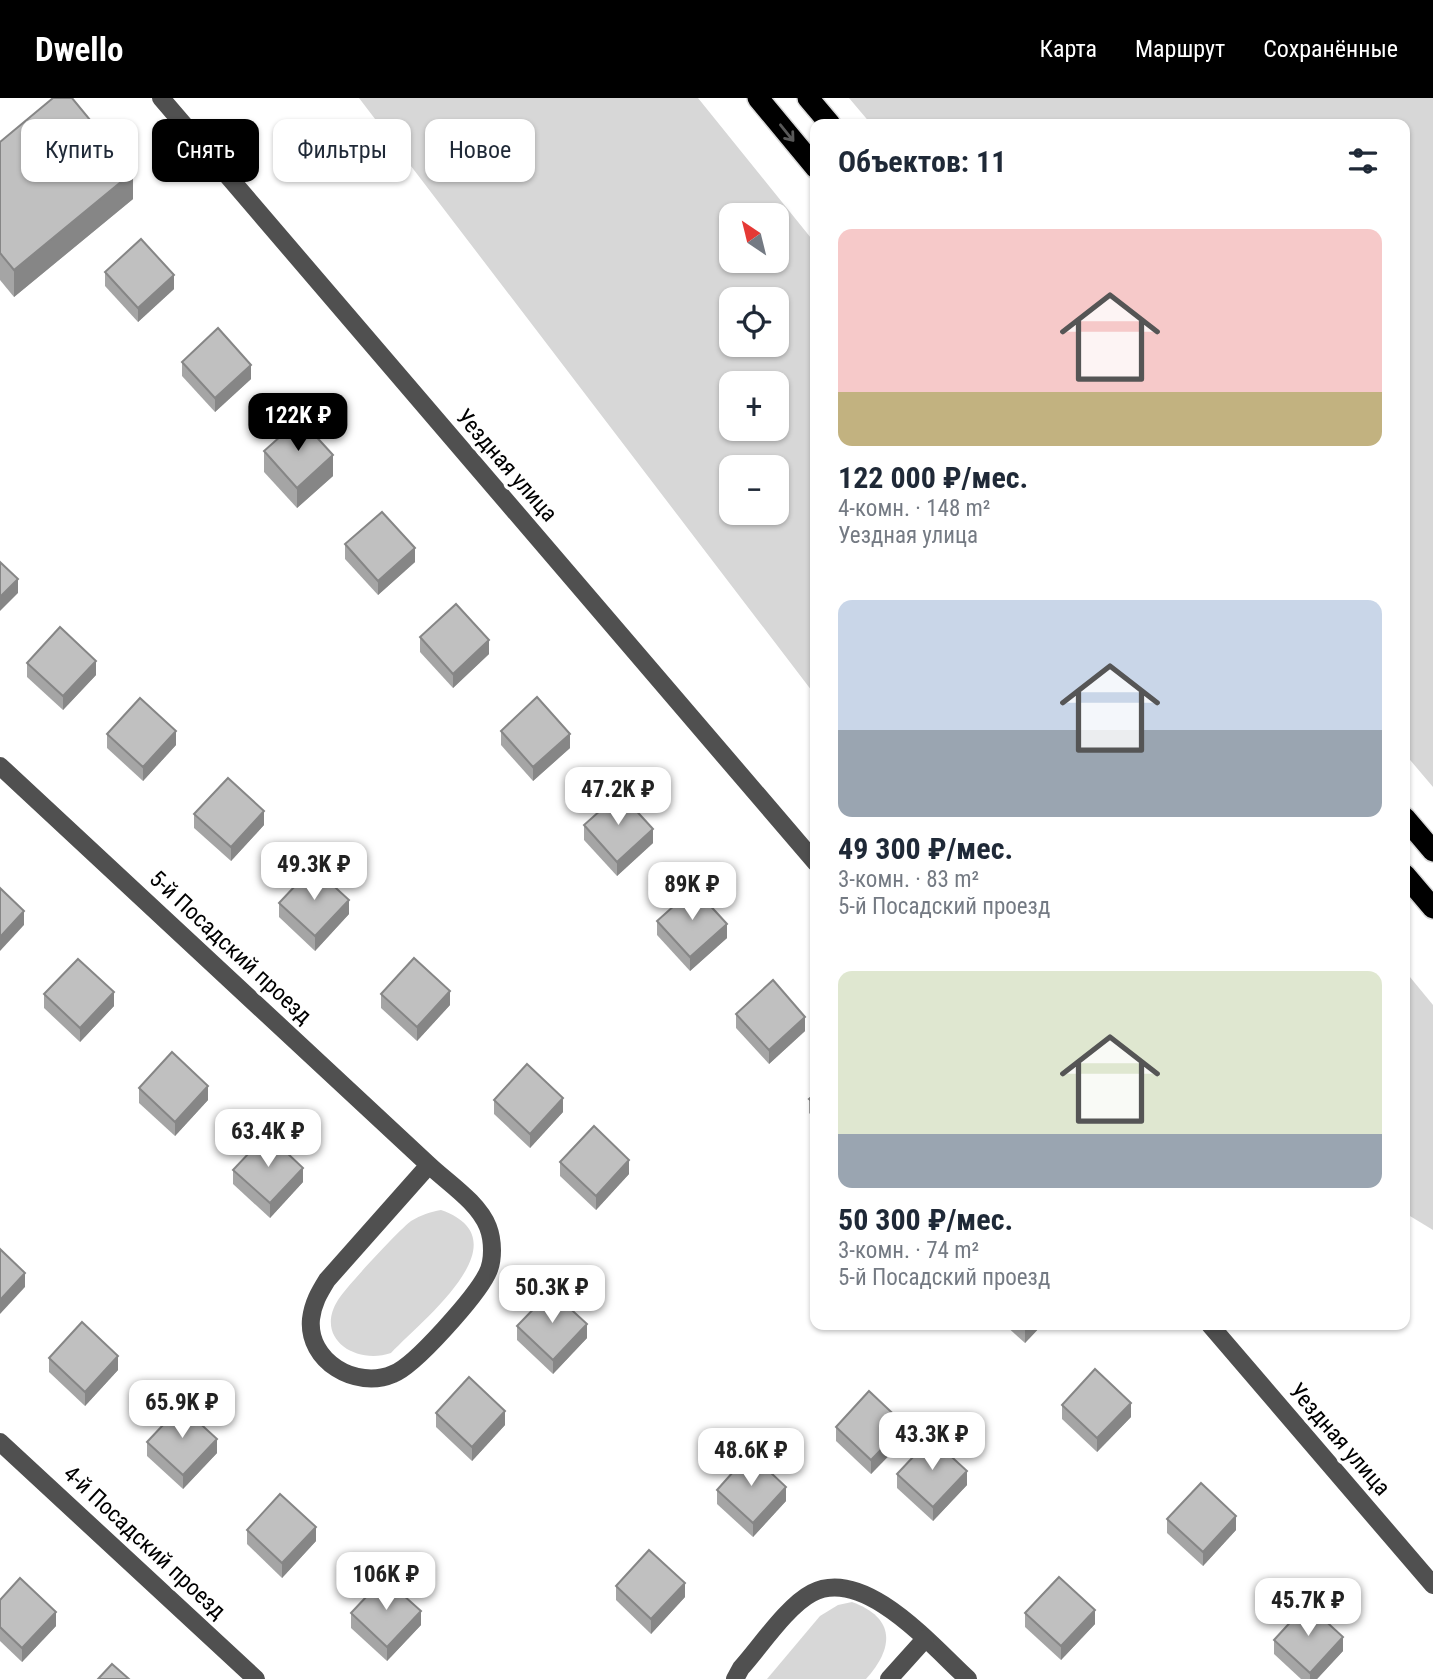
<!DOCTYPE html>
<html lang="ru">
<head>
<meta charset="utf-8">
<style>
	body { margin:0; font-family:"Roboto Condensed",sans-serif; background:#f6f6f7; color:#1f2937; height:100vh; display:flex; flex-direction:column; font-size:26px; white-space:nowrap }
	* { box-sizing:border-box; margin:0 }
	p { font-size:23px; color:#747a83 }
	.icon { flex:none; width:38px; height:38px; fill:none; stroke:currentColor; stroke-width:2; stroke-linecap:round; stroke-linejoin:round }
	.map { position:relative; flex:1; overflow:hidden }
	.sheet { position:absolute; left:810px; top:21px; width:600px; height:1211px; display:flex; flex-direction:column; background:#fff; border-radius:14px; box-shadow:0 2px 5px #0004 }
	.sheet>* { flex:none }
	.hud { position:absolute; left:21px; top:21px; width:665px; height:63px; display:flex; gap:14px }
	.needle { width:46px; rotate:325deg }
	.fabs { position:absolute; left:719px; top:105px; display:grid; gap:14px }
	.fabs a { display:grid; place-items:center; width:70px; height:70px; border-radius:14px; background:#fff; box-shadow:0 2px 5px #0004; font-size:35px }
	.price { position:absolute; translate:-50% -60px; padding:0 16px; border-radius:14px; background:#fff; color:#222; font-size:23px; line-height:46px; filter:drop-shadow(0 2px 4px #0008) }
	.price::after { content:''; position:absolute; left:50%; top:42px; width:21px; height:16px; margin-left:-10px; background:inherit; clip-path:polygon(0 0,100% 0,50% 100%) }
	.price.selected { background:#000; color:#fff }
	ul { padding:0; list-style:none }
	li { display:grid; align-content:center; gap:14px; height:371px; padding:0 28px }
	li span { display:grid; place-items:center; height:217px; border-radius:14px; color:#555 }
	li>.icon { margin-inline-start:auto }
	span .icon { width:126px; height:126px; fill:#fffc; stroke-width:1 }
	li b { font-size:30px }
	h2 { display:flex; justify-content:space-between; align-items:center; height:84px; padding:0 28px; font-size:30px }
	.chip { padding:0 24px; border-radius:14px; background:#fff; box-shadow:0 2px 5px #0004; font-size:24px; line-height:63px }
	.chip.selected { background:#000; color:#fff }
	header { display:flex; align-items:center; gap:42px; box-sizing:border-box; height:98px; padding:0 35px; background:#000; color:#fff }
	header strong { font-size:33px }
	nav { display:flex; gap:38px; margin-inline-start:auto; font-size:24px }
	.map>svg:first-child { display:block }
	.green { fill:#d7d7d7; fill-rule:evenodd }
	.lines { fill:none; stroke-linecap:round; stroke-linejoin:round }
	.highway-casing { stroke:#dbdbdb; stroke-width:24 }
	.minor { stroke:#505050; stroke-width:18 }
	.highway { stroke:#000; stroke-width:21 }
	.wall { fill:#a5a5a5 }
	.shaded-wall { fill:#868686 }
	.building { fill:#c0c0c0; stroke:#868686; stroke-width:2 }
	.oneway { stroke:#595959 }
	.labels { text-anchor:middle; stroke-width:7; stroke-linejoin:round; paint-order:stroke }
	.street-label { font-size:23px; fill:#000; stroke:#fff }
</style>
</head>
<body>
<header>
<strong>Dwello</strong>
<nav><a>Карта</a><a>Маршрут</a><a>Сохранённые</a></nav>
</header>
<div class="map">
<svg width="1433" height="1581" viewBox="0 0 1433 1581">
	<rect width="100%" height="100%" fill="#fff"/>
	<g class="green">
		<path d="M359,0H698L815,145V597ZM777,117V163H732V117ZM777,201V247H732V201ZM732,285H777V331H732ZM777,369V415H732V369Z"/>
		<path d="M849,0H1433V689L1405,656V26H871Z"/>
		<path d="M1405,873L1433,907V1132L1405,1115Z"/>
		<path d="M441,1112C526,1142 422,1222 391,1255C355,1267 314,1240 338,1202C345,1190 400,1131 411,1123C421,1117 430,1114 441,1112Z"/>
		<path d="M852,1504C896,1520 894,1550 866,1581H767L820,1518L838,1507Z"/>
	</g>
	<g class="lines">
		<g class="highway-casing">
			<g id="highway">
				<path d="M758,0L816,70"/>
				<path d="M808,0L830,26"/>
				<path d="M1405,720L1433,753"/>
				<path d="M1405,777L1433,810"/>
			</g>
		</g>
		<g class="minor">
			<path d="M161,0L816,765"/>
			<path d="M0,668L429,1067C448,1085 478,1104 488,1129C493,1142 494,1163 487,1176C476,1198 415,1268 393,1276C356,1292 307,1263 311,1221C313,1205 319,1195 327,1182L429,1067"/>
			<path d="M1210,1227L1433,1487"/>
			<path d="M0,1344L256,1581"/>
			<path d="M735,1581L741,1570C760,1549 787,1508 812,1495C864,1468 932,1548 968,1581"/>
			<path d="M889,1581L925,1541"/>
		</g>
		<use href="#highway" class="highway"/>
	</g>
	<g class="wall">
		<path d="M0,44L133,101L14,199L0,182Z"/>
		<path d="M105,174L174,191L138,224L105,188Z"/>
		<path d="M182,264L251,281L215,314L182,278Z"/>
		<path d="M264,353L333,378L297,410L264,374Z"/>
		<path d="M345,446L415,464L378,497L345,461Z"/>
		<path d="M420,539L489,556L453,590L420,554Z"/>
		<path d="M27,565L96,577L63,612L27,579Z"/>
		<path d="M501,633L570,650L533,683L501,647Z"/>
		<path d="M107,636L176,647L143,683L107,650Z"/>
		<path d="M194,716L264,727L231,763L194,730Z"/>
		<path d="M584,727L653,745L617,778L584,742Z"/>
		<path d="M279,805L349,816L315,853L279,819Z"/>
		<path d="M657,823L727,840L690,873L657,837Z"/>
		<path d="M44,896L114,908L80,944L44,910Z"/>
		<path d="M381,896L450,907L417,943L381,910Z"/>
		<path d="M736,916L805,933L769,966L736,930Z"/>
		<path d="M139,990L208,1002L175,1038L139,1005Z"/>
		<path d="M816,995V1022L809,1015V1001Z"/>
		<path d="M494,1002L563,1014L530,1050L494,1016Z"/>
		<path d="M560,1064L629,1076L596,1112L560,1078Z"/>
		<path d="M233,1072L303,1084L270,1120L233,1086Z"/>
		<path d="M1005,1227H1042L1025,1245Z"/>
		<path d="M517,1228L587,1240L553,1276L517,1242Z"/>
		<path d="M49,1260L118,1272L85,1308L49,1274Z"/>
		<path d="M1062,1307L1131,1319L1097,1354L1062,1321Z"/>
		<path d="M436,1315L505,1327L472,1363L436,1329Z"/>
		<path d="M836,1329L905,1341L871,1376L836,1343Z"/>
		<path d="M147,1344L217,1355L183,1391L147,1358Z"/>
		<path d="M897,1376L967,1387L933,1423L897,1390Z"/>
		<path d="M717,1392L786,1403L753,1439L717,1406Z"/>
		<path d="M1167,1421L1236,1432L1203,1468L1167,1435Z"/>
		<path d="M247,1432L316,1443L282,1480L247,1446Z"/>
		<path d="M616,1488L685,1499L651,1536L616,1502Z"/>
		<path d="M0,1502L56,1528L22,1564L0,1543Z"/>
		<path d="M351,1515L421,1527L387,1563L351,1530Z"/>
		<path d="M1025,1515L1095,1526L1061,1562L1025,1529Z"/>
		<path d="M1274,1542L1343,1553L1317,1581H1301L1274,1556Z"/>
	</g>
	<g class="shaded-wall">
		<path d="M133,74V101L14,199V172Z"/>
		<path d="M174,177V191L138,224V210Z"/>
		<path d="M251,267V281L215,314V300Z"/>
		<path d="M333,357V378L297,410V390Z"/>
		<path d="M415,450V464L378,497V483Z"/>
		<path d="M18,481V495L0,513V499Z"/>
		<path d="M489,542V556L453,590V576Z"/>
		<path d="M96,563V577L63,612V598Z"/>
		<path d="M176,633V647L143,683V669Z"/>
		<path d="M570,636V650L533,683V669Z"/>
		<path d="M264,713V727L231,763V749Z"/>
		<path d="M653,731V745L617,778V764Z"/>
		<path d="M349,802V816L315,853V838Z"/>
		<path d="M24,813V827L0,853V839Z"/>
		<path d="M727,826V840L690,873V859Z"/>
		<path d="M450,893V907L417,943V929Z"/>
		<path d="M114,894V908L80,944V930Z"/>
		<path d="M805,919V933L769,966V952Z"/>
		<path d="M208,988V1002L175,1038V1024Z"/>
		<path d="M563,1000V1014L530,1050V1036Z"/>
		<path d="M629,1062V1076L596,1112V1098Z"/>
		<path d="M303,1070V1084L270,1120V1105Z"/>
		<path d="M25,1175V1189L0,1216V1202Z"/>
		<path d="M587,1226V1240L553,1276V1262Z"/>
		<path d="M1029,1227H1042L1025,1245V1231Z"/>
		<path d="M118,1258V1272L85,1308V1294Z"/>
		<path d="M1131,1305V1319L1097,1354V1340Z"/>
		<path d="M505,1313V1327L472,1363V1349Z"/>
		<path d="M905,1327V1341L871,1376V1362Z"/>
		<path d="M217,1341V1355L183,1391V1377Z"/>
		<path d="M967,1373V1387L933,1423V1409Z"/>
		<path d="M786,1389V1403L753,1439V1425Z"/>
		<path d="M1236,1418V1432L1203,1468V1454Z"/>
		<path d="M316,1429V1443L282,1480V1465Z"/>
		<path d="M685,1485V1499L651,1536V1521Z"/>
		<path d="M1095,1512V1526L1061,1562V1548Z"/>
		<path d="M421,1513V1527L387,1563V1549Z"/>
		<path d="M56,1514V1528L22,1564V1550Z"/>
		<path d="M1343,1539V1553L1317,1581H1310V1575Z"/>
	</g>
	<g class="building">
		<path d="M53,0H72L133,74L14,172L0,155V44Z"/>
		<path d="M141,141L174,177L138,210L105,174Z"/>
		<path d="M218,230L251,267L215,300L182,264Z"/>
		<path d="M300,321L333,357L297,390L264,353Z"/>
		<path d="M382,414L415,450L378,483L345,446Z"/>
		<path d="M0,464L18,481L0,499Z"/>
		<path d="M456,506L489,542L453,576L420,539Z"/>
		<path d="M60,529L96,563L63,598L27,565Z"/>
		<path d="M537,599L570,636L533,669L501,633Z"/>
		<path d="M140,600L176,633L143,669L107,636Z"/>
		<path d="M228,680L264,713L231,749L194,716Z"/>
		<path d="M620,695L653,731L617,764L584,727Z"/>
		<path d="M313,769L349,802L315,838L279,805Z"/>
		<path d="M0,790L24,813L0,839Z"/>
		<path d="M694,790L727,826L690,859L657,823Z"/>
		<path d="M414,860L450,893L417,929L381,896Z"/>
		<path d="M78,861L114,894L80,930L44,896Z"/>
		<path d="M773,882L805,919L769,952L736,916Z"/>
		<path d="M172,954L208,988L175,1024L139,990Z"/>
		<path d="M527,966L563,1000L530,1036L494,1002Z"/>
		<path d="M816,995V1007L809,1001Z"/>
		<path d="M594,1028L629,1062L596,1098L560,1064Z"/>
		<path d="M267,1036L303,1070L270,1105L233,1072Z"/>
		<path d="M0,1151L25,1175L0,1202Z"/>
		<path d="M551,1193L587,1226L553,1262L517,1228Z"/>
		<path d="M82,1224L118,1258L85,1294L49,1260Z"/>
		<path d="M1020,1227H1029L1025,1231Z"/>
		<path d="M1095,1271L1131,1305L1097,1340L1062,1307Z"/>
		<path d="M469,1279L505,1313L472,1349L436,1315Z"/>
		<path d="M869,1293L905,1327L871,1362L836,1329Z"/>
		<path d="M181,1308L217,1341L183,1377L147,1344Z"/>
		<path d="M931,1340L967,1373L933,1409L897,1376Z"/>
		<path d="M750,1355L786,1389L753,1425L717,1392Z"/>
		<path d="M1201,1385L1236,1418L1203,1454L1167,1421Z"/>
		<path d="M280,1396L316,1429L282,1465L247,1432Z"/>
		<path d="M649,1452L685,1485L651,1521L616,1488Z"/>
		<path d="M1059,1479L1095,1512L1061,1548L1025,1515Z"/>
		<path d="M20,1480L56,1514L22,1550L0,1529V1502Z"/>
		<path d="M384,1480L421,1513L387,1549L351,1515Z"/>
		<path d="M1307,1506L1343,1539L1310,1575L1274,1542Z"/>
		<path d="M112,1566L129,1581H98Z"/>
	</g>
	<defs><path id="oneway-shaft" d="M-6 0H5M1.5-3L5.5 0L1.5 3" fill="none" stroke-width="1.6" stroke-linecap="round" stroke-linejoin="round" transform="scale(1.75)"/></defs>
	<use class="oneway" href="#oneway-shaft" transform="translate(787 35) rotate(51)"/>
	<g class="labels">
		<g class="street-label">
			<text transform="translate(507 367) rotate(49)" y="8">Уездная улица</text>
			<text transform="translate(231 849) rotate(43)" y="8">5-й Посадский проезд</text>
			<text transform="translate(1340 1341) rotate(49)" y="8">Уездная улица</text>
			<text transform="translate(145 1444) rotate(43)" y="8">4-й Посадский проезд</text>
		</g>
	</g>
</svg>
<div class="fabs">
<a><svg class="needle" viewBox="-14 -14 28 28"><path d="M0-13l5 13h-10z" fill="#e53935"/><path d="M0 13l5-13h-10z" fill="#747a83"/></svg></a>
<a><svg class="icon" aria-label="locate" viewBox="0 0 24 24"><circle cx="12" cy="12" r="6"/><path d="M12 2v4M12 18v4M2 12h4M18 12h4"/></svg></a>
<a>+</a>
<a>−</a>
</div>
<b class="price selected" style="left:298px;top:355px">122K ₽</b>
<b class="price" style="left:618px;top:729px">47.2K ₽</b>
<b class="price" style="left:314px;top:804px">49.3K ₽</b>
<b class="price" style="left:692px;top:824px">89K ₽</b>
<b class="price" style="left:268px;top:1071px">63.4K ₽</b>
<b class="price" style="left:552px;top:1227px">50.3K ₽</b>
<b class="price" style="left:182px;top:1342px">65.9K ₽</b>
<b class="price" style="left:932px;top:1374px">43.3K ₽</b>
<b class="price" style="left:751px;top:1390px">48.6K ₽</b>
<b class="price" style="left:386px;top:1514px">106K ₽</b>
<b class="price" style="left:1308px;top:1540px">45.7K ₽</b>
<div class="hud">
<a class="chip">Купить</a>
<a class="chip selected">Снять</a>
<a class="chip">Фильтры</a>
<a class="chip">Новое</a>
</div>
<section class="sheet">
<h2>Объектов: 11<svg class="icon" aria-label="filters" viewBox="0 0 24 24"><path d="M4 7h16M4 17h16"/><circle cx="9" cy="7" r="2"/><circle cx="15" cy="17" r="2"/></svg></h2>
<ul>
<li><span style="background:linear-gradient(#f6c9c9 75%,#c2b280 0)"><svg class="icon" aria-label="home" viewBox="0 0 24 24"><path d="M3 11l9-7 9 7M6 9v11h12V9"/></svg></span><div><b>122 000 ₽/мес.</b><p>4-комн. · 148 m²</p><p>Уездная улица</p></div></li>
<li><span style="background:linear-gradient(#c9d6e8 60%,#9aa5b1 0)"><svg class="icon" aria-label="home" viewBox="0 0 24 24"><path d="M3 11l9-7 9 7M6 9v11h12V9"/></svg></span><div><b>49 300 ₽/мес.</b><p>3-комн. · 83 m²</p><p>5-й Посадский проезд</p></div></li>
<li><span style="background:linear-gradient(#dfe7d0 75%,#9aa5b1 0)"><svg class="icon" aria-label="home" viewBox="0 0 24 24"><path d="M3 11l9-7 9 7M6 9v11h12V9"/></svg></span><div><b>50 300 ₽/мес.</b><p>3-комн. · 74 m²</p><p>5-й Посадский проезд</p></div></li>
</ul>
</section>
</div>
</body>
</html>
